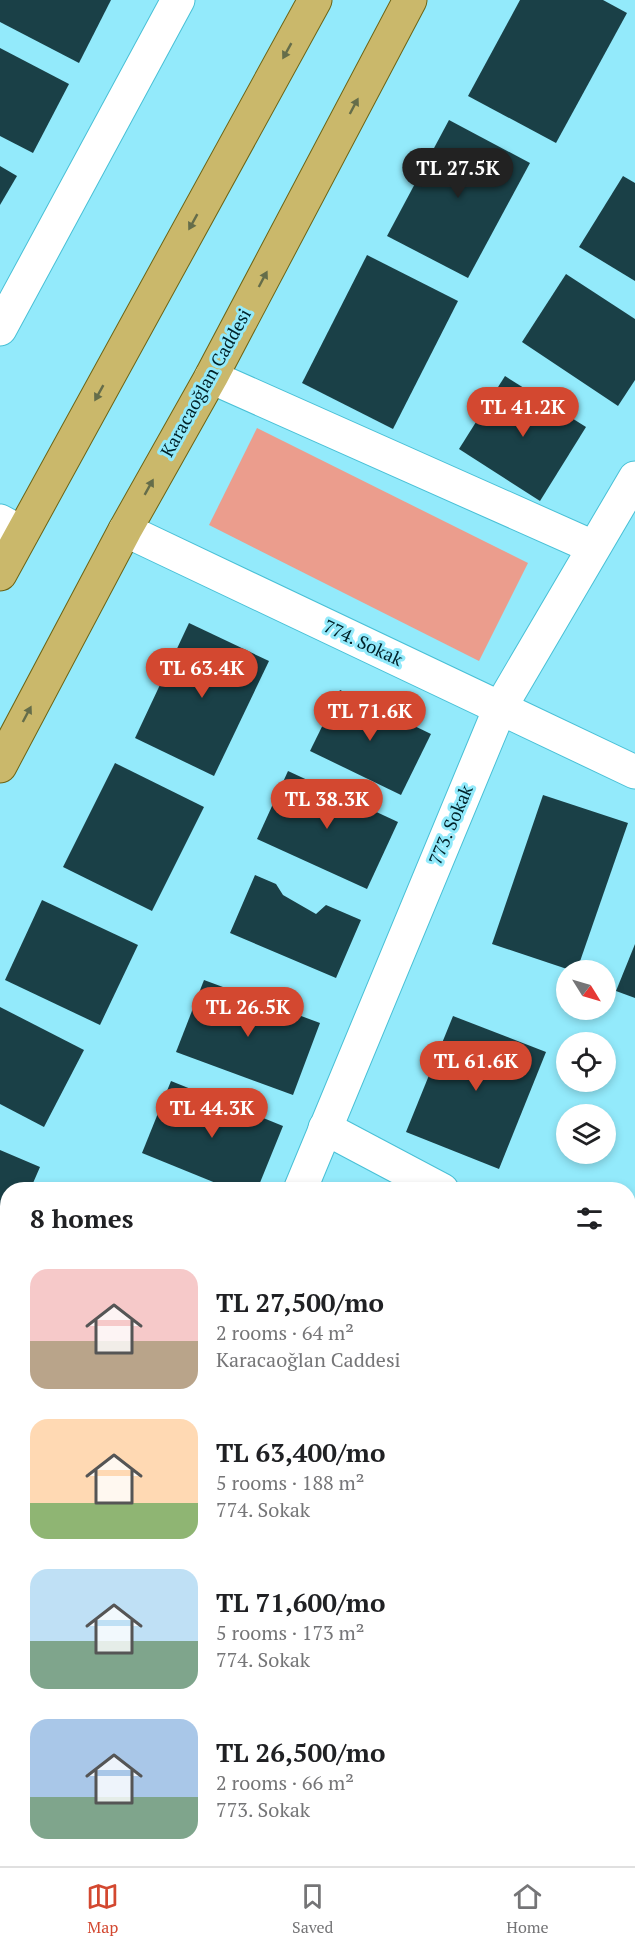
<!DOCTYPE html>
<html lang="en">
<head>
<meta charset="utf-8">
<style>
	body { margin:0; font-family:"PT Serif",serif; background:#f2f2f2; color:#202124; height:100vh; display:flex; flex-direction:column; font-size:22px; white-space:nowrap }
	* { box-sizing:border-box; margin:0 }
	p { font-size:20px; color:#757577 }
	.icon { flex:none; width:33px; height:33px; fill:none; stroke:currentColor; stroke-width:2; stroke-linecap:round; stroke-linejoin:round }
	.map { position:relative; flex:1; overflow:hidden }
	.details { position:absolute; left:0px; top:1182px; width:636px; height:684px; display:flex; flex-direction:column; background:#fff; border-radius:24px 24px 0 0; box-shadow:0 3px 9px #0003 }
	.details>* { flex:none }
	.needle { width:39px; rotate:127deg }
	.fabs { position:absolute; left:556px; top:960px; display:grid; gap:12px }
	.fabs a { display:grid; place-items:center; width:60px; height:60px; border-radius:50%; background:#fff; box-shadow:0 3px 9px #0003; font-size:30px }
	.price { position:absolute; translate:-50% -51px; padding:0 14px; border-radius:21px; background:#d34830; color:#fff; font-size:20px; line-height:39px; filter:drop-shadow(0 2px 3px #0008) }
	.price::after { content:''; position:absolute; left:50%; top:36px; width:18px; height:14px; margin-left:-9px; background:inherit; clip-path:polygon(0 0,100% 0,50% 100%) }
	.price.current { background:#222; color:#fff }
	ul { padding:0; list-style:none }
	li { display:flex; align-items:center; gap:18px; height:150px; padding:0 30px }
	li span { display:grid; place-items:center; flex:none; width:168px; height:120px; border-radius:18px; color:#555 }
	li>.icon { margin-inline-start:auto }
	span .icon { width:72px; height:72px; fill:#fffc; stroke-width:1 }
	li b { font-size:26px }
	h2 { display:flex; justify-content:space-between; align-items:center; height:72px; padding:0 30px; font-size:26px }
	.tabs { display:flex; justify-content:space-around; align-items:center; height:84px; border-top:2px solid #e0e0e0; background:#fff; font-size:16px; color:#757577 }
	.tabs a { display:grid; justify-items:center; gap:3px }
	.tabs .current { color:#d34830 }
	.map>svg:first-child { display:block }
	.built { fill:#7fdcf0 }
	.green { fill:#eb9d8d }
	.building { fill:#1a4047 }
	.lines { fill:none; stroke-linecap:round; stroke-linejoin:round }
	.minor-casing { stroke:#49c0d6; stroke-width:35 }
	.major-casing { stroke:#6d6414; stroke-width:35 }
	.minor { stroke:#fff; stroke-width:33 }
	.major { stroke:#cab86b; stroke-width:33 }
	.oneway { fill:#656d4a }
	.labels { text-anchor:middle; stroke-width:6; stroke-linejoin:round; paint-order:stroke }
	.street-label { font-size:18px; fill:#002229; stroke:#93eafb }
</style>
</head>
<body>
<div class="map">
<svg width="635" height="1866" viewBox="0 0 635 1866">
	<rect width="100%" height="100%" fill="#93eafb"/>
	<path class="built" d="M0,1665L8,1672V1858L330,1859L327,1866H0Z"/>
	<path class="green" d="M257,428L528,563L479,661L209,525Z"/>
	<g class="building">
		<path d="M0,0H111L79,63L0,22Z"/>
		<path d="M520,0H603L627,13L556,143L468,96Z"/>
		<path d="M0,48L69,84L33,153L0,136Z"/>
		<path d="M449,120L530,163L468,278L387,236Z"/>
		<path d="M0,166L17,176L0,205Z"/>
		<path d="M623,176L635,183V281L579,247Z"/>
		<path d="M367,255L458,301L393,429L302,383Z"/>
		<path d="M566,274L635,319V380L618,406L522,342Z"/>
		<path d="M505,376L586,427L540,501L459,449Z"/>
		<path d="M189,623L269,661L214,776L135,738Z"/>
		<path d="M340,690L431,734L401,795L310,751Z"/>
		<path d="M115,763L204,807L152,911L63,867Z"/>
		<path d="M288,771L398,822L367,889L257,839Z"/>
		<path d="M543,795L628,823L577,970H570L492,944Z"/>
		<path d="M255,875L276,884L283,895L316,914L326,905L361,920L336,978L230,933Z"/>
		<path d="M42,900L138,945L100,1025L5,980Z"/>
		<path d="M635,944V998L616,991Z"/>
		<path d="M204,980L320,1023L293,1095L176,1052Z"/>
		<path d="M0,1007L84,1050L44,1127L0,1104Z"/>
		<path d="M453,1016L546,1052L499,1169L406,1132Z"/>
		<path d="M171,1081L283,1126L257,1190H233L142,1153Z"/>
		<path d="M0,1150L40,1167L30,1190H8V1242L0,1259Z"/>
		<path d="M8,1569V1625L0,1622V1585Z"/>
		<path d="M58,1858H96L105,1866H52Z"/>
		<path d="M436,1858H561L558,1866H432Z"/>
	</g>
	<g class="lines">
		<g class="minor-casing">
			<g id="minor">
				<path d="M0,329L178,0"/>
				<path d="M211,377L593,547"/>
				<path d="M0,521L22,533"/>
				<path d="M125,530L635,772"/>
				<path d="M325,1128L442,1190"/>
				<path d="M300,1190L500,708L635,478"/>
				<path d="M628,1291L635,1296"/>
				<path d="M0,1342L8,1345"/>
				<path d="M0,1399L8,1402"/>
				<path d="M628,1563L635,1548"/>
				<path d="M628,1647L635,1649"/>
				<path d="M371,1866L374,1858"/>
			</g>
		</g>
		<g class="major-casing">
			<g id="major">
				<path d="M0,574L315,0"/>
				<path d="M0,766L125,530L211,377L410,0"/>
			</g>
		</g>
		<use href="#minor" class="minor"/>
		<use href="#major" class="major"/>
	</g>
	<defs><path id="oneway-solid" d="M-6-.8H1V-3.2L6.5 0L1 3.2V.8H-6Z" transform="scale(1.5)"/></defs>
	<g class="oneway">
		<use href="#oneway-solid" transform="translate(287 51) rotate(119)"/>
		<use href="#oneway-solid" transform="translate(354 106) rotate(-62)"/>
		<use href="#oneway-solid" transform="translate(193 222) rotate(119)"/>
		<use href="#oneway-solid" transform="translate(263 279) rotate(-62)"/>
		<use href="#oneway-solid" transform="translate(99 393) rotate(119)"/>
		<use href="#oneway-solid" transform="translate(149 487) rotate(-61)"/>
		<use href="#oneway-solid" transform="translate(27 714) rotate(-62)"/>
	</g>
	<g class="labels">
		<g class="street-label">
			<text transform="translate(206 383) rotate(-61)" y="6">Karacaoğlan Caddesi</text>
			<text transform="translate(363 643) rotate(25)" y="6">774. Sokak</text>
			<text transform="translate(451 825) rotate(-67)" y="6">773. Sokak</text>
		</g>
	</g>
</svg>
<div class="fabs">
<a><svg class="needle" viewBox="-14 -14 28 28"><path d="M0-13l5 13h-10z" fill="#e53935"/><path d="M0 13l5-13h-10z" fill="#757577"/></svg></a>
<a><svg class="icon" aria-label="locate" viewBox="0 0 24 24"><circle cx="12" cy="12" r="6"/><path d="M12 2v4M12 18v4M2 12h4M18 12h4"/></svg></a>
<a><svg class="icon" aria-label="layers" viewBox="0 0 24 24"><path d="M12 4l9 5-9 5-9-5zM3 14l9 5 9-5"/></svg></a>
</div>
<b class="price current" style="left:458px;top:199px">TL 27.5K</b>
<b class="price" style="left:523px;top:438px">TL 41.2K</b>
<b class="price" style="left:202px;top:699px">TL 63.4K</b>
<b class="price" style="left:370px;top:742px">TL 71.6K</b>
<b class="price" style="left:327px;top:830px">TL 38.3K</b>
<b class="price" style="left:248px;top:1038px">TL 26.5K</b>
<b class="price" style="left:476px;top:1092px">TL 61.6K</b>
<b class="price" style="left:212px;top:1139px">TL 44.3K</b>
<section class="details">
<h2>8 homes<svg class="icon" aria-label="filters" viewBox="0 0 24 24"><path d="M4 7h16M4 17h16"/><circle cx="9" cy="7" r="2"/><circle cx="15" cy="17" r="2"/></svg></h2>
<ul>
<li><span style="background:linear-gradient(#f6c9c9 60%,#b9a48a 0)"><svg class="icon" aria-label="home" viewBox="0 0 24 24"><path d="M3 11l9-7 9 7M6 9v11h12V9"/></svg></span><div><b>TL 27,500/mo</b><p>2 rooms · 64 m²</p><p>Karacaoğlan Caddesi</p></div></li>
<li><span style="background:linear-gradient(#ffd9b3 70%,#8fb573 0)"><svg class="icon" aria-label="home" viewBox="0 0 24 24"><path d="M3 11l9-7 9 7M6 9v11h12V9"/></svg></span><div><b>TL 63,400/mo</b><p>5 rooms · 188 m²</p><p>774. Sokak</p></div></li>
<li><span style="background:linear-gradient(#bfe0f5 60%,#7fa58c 0)"><svg class="icon" aria-label="home" viewBox="0 0 24 24"><path d="M3 11l9-7 9 7M6 9v11h12V9"/></svg></span><div><b>TL 71,600/mo</b><p>5 rooms · 173 m²</p><p>774. Sokak</p></div></li>
<li><span style="background:linear-gradient(#a9c7e8 65%,#7fa58c 0)"><svg class="icon" aria-label="home" viewBox="0 0 24 24"><path d="M3 11l9-7 9 7M6 9v11h12V9"/></svg></span><div><b>TL 26,500/mo</b><p>2 rooms · 66 m²</p><p>773. Sokak</p></div></li>
</ul>
</section>
</div>
<nav class="tabs">
<a class="current"><svg class="icon" aria-label="map" viewBox="0 0 24 24"><path d="M3 6l6-2 6 2 6-2v14l-6 2-6-2-6 2zM9 4v14M15 6v14"/></svg>Map</a>
<a><svg class="icon" aria-label="saved" viewBox="0 0 24 24"><path d="M7 4h10v16l-5-4-5 4z"/></svg>Saved</a>
<a><svg class="icon" aria-label="home" viewBox="0 0 24 24"><path d="M3 11l9-7 9 7M6 9v11h12V9"/></svg>Home</a>
</nav>
</body>
</html>
